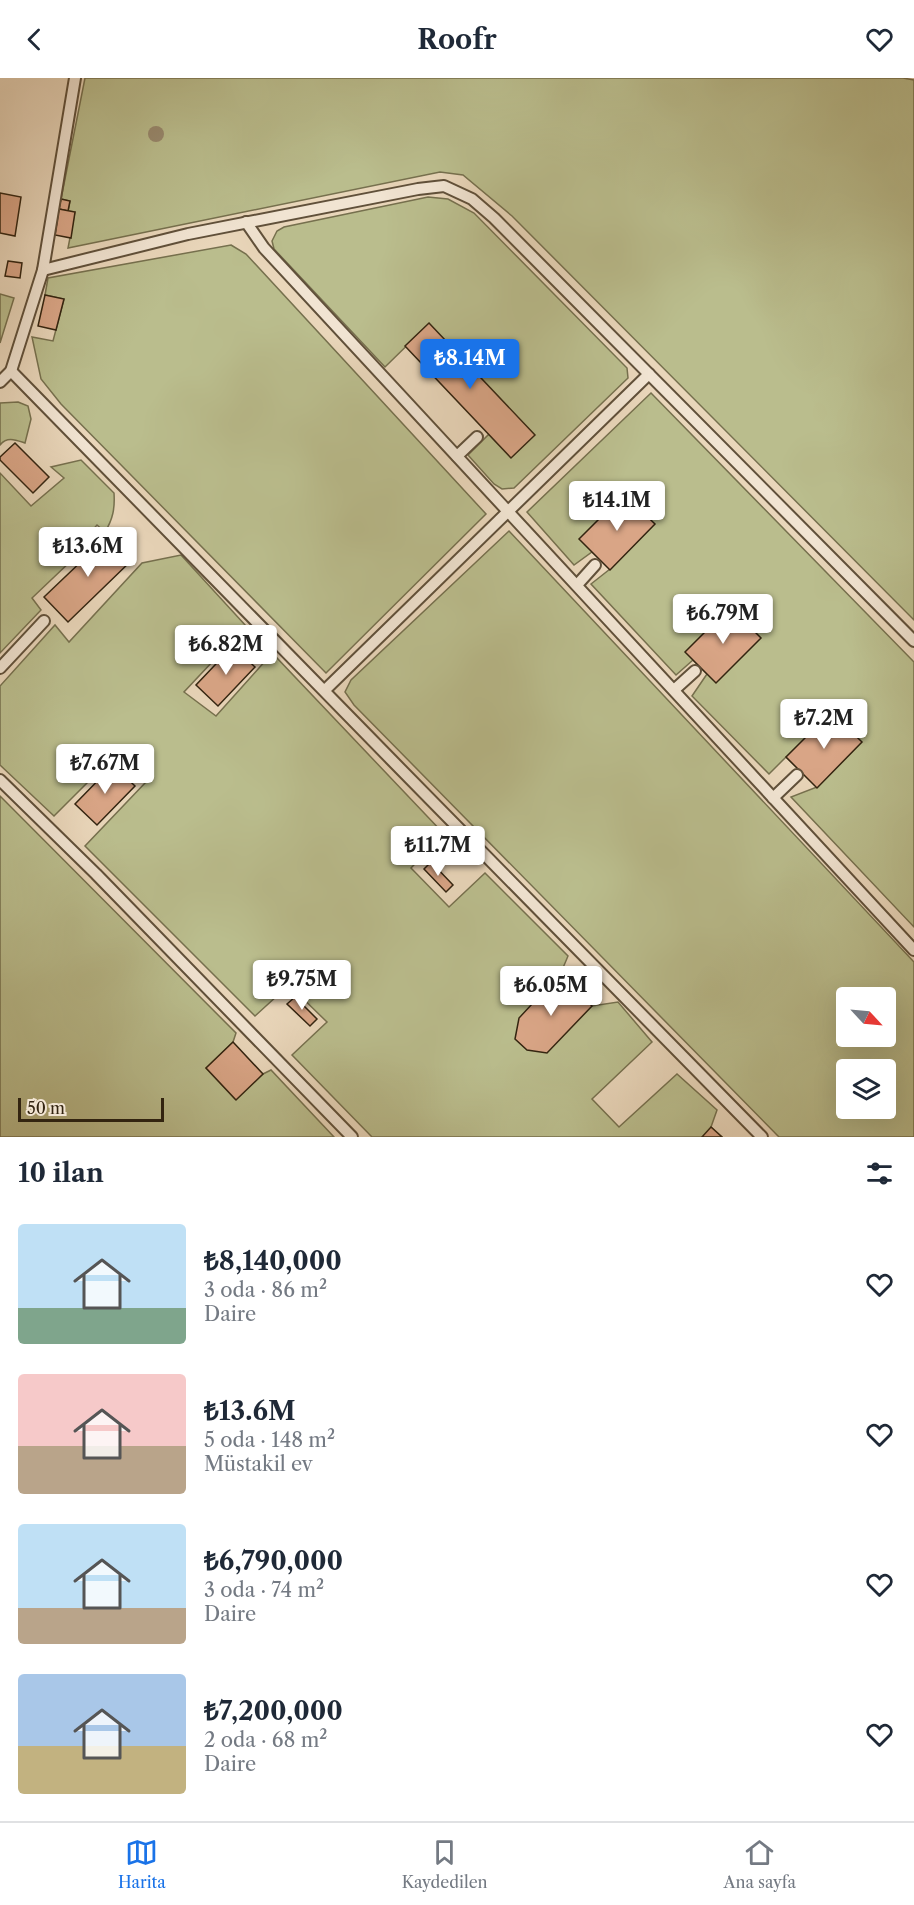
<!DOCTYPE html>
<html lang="tr">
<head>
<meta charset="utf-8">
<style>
	body { margin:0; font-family:"Libre Caslon Text",serif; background:#f6f6f7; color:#1f2937; height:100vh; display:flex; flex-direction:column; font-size:22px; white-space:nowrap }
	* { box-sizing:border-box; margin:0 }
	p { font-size:20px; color:#747a83 }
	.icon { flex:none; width:33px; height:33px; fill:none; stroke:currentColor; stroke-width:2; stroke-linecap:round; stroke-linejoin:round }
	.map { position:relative; height:1059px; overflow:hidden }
	.drawer { display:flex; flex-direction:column; background:#fff; flex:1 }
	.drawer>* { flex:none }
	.needle { width:39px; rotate:116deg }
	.tools { position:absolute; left:836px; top:909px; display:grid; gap:12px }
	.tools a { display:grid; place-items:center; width:60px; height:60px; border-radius:6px; background:#fff; box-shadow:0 6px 24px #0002; font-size:30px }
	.scale { position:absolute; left:18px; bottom:15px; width:146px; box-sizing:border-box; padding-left:6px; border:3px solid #332410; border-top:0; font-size:16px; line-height:21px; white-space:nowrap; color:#332410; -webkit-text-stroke:4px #f1e4d2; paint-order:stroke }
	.price { position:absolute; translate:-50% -51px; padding:0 14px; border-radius:6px; background:#fff; color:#222; font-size:20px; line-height:39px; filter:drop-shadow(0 2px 3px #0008) }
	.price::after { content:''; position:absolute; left:50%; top:36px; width:18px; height:14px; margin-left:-9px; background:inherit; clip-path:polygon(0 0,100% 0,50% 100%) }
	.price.on { background:#1a73e8; color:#fff }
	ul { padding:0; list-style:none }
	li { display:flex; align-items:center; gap:18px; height:150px; padding:0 18px }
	li span { display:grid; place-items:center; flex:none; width:168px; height:120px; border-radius:6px; color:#555 }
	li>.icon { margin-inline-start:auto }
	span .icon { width:72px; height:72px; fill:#fffc; stroke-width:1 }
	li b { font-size:26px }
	h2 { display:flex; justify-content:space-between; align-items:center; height:72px; padding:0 18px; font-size:26px }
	header { display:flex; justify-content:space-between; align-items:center; height:78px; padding:0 18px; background:#fff; font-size:27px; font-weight:700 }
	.tab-bar { display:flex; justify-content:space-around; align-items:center; height:84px; border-top:2px solid #e0e1e3; background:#fff; font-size:16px; color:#747a83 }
	.tab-bar a { display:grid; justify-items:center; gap:3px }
	.tab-bar .on { color:#1a73e8 }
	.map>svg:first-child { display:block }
	.green { fill:#babd8d; stroke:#76704e; stroke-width:1.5; fill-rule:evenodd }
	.building { fill:#d9a586; stroke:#332410; stroke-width:1.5 }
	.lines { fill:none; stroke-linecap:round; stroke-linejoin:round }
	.lane-casing { stroke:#60503a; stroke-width:14 }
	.lane { stroke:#f1e4d2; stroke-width:10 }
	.tree { fill:#98896e }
</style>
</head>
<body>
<header><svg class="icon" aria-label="back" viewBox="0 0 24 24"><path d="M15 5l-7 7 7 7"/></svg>Roofr<svg class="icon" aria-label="heart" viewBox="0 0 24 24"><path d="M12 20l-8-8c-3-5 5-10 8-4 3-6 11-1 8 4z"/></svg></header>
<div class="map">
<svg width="914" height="1059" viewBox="0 0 914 1059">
	<rect width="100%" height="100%" fill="#e9d6ba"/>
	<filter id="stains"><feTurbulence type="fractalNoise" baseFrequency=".00333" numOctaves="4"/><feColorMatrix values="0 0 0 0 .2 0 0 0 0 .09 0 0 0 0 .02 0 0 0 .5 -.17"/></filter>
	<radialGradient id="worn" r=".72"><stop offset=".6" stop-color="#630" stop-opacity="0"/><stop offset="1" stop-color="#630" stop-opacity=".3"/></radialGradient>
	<g class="green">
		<path d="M85,0H903L914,2V542L512,138L463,97L440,94L68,170L75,134L68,133L70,123L61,121Z"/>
		<path d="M428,119L448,121L474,135L627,290L628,300L514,410L502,411L494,406L468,377L489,356L429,246L385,289L274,171L272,163L277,153L284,149Z"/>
		<path d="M231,167L246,176L486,436L326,595L61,326L41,301L32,259L53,263L64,221L45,217L48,200Z"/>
		<path d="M0,216L14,220L0,265Z"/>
		<path d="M651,315L914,584V849L791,719L817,709L786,679L769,696L692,618L707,596L693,582L676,597L591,506L610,491L592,474L574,487L527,434Z"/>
		<path d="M18,324L28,328L31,341L25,365C16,362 7,358 0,367V325Z"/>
		<path d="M81,382L114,415C115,430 113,441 105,454L97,447L89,456L95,460L32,520L41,532L0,575V395L31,428L64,400L51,389Z"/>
		<path d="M509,453L914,884V1059H779L354,627L345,614L351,602ZM846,920H885V958H846ZM846,992H885V1030H846Z"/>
		<path d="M181,477L246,548L184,614L216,638L267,581L275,578L444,756L411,790L449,829L485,795L568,878L560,897L592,928L618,924L652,964L592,1021L619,1049L677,996L717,1032L711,1049L722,1059H372L292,977L327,944L289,907L255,938L85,768L145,705L114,678L54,738L0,687V608L55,547L69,564L142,485Z"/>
		<path d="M0,718L236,955L233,964L206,990L235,1021L263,996L271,992L334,1059H0Z"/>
	</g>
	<g class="building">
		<path d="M0,115L21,119L15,158L0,155Z"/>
		<path d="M61,121L70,123L68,133L59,131Z"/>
		<path d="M59,131L75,134L71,160L55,157Z"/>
		<path d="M8,183L22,185L20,200L5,198Z"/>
		<path d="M45,217L64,221L56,252L38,248Z"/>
		<path d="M429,245L535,357L511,380L405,268Z"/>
		<path d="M15,365L49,399L33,415L0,382V379Z"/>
		<path d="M624,416L655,446L610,492L579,461Z"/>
		<path d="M109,457L133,481L68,544L44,519Z"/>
		<path d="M730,529L761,560L716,605L685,574Z"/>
		<path d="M233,568L255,589L218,628L196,607Z"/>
		<path d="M831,634L862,664L817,710L786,679Z"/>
		<path d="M113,687L135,708L97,747L75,726Z"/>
		<path d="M431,784L453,807L446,814L424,791Z"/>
		<path d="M559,897L592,928L547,975L527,972L515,961L519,940Z"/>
		<path d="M295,919L317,941L310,948L287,926Z"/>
		<path d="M233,964L263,996L236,1022L206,990Z"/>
		<path d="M711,1049L722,1059H702Z"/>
	</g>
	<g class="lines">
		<g class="lane-casing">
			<g id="lane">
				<path d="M246,144L264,170L914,872"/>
				<path d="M43,192L188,156L418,111L444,108L472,121L494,140L914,563"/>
				<path d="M11,293C262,548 510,805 762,1059"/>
				<path d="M0,304L11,293L43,192L75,0"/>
				<path d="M457,378L477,359"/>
				<path d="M577,507L595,487"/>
				<path d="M0,590L44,543"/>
				<path d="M325,612L649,296"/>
				<path d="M674,612L695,593"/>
				<path d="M0,702L96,796L352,1059"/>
				<path d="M773,720L797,697"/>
			</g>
		</g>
		<use href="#lane" class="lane"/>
	</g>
	<circle class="tree" cx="156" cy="56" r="8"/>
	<rect width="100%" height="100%" filter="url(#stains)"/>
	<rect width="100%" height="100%" fill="url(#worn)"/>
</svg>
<div class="tools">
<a><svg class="needle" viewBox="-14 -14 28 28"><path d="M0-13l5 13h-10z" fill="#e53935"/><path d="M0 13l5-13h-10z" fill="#747a83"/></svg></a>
<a><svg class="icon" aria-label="layers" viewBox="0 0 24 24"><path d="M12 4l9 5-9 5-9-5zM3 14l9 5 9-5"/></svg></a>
</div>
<div class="scale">50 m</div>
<b class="price on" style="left:470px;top:312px">₺8.14M</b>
<b class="price" style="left:617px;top:454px">₺14.1M</b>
<b class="price" style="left:88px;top:500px">₺13.6M</b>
<b class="price" style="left:723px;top:567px">₺6.79M</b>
<b class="price" style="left:226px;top:598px">₺6.82M</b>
<b class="price" style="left:824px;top:672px">₺7.2M</b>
<b class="price" style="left:105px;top:717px">₺7.67M</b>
<b class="price" style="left:438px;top:799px">₺11.7M</b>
<b class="price" style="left:302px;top:933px">₺9.75M</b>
<b class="price" style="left:551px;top:939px">₺6.05M</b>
</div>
<section class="drawer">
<h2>10 ilan<svg class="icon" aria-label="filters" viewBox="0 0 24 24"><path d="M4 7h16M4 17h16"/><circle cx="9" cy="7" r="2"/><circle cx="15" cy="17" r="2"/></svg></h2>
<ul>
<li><span style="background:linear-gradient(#bfe0f5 70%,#7fa58c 0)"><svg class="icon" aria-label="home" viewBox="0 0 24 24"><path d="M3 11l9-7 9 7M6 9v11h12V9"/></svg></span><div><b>₺8,140,000</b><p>3 oda · 86 m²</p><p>Daire</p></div><svg class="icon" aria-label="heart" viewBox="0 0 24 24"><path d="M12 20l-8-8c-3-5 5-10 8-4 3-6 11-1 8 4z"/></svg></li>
<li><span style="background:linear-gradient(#f6c9c9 60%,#b9a48a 0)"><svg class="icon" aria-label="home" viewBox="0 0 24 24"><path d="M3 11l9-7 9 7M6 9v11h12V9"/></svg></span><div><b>₺13.6M</b><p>5 oda · 148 m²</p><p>Müstakil ev</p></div><svg class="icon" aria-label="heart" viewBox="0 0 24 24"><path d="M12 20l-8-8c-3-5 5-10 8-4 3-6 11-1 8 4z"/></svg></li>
<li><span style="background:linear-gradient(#bfe0f5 70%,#b9a48a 0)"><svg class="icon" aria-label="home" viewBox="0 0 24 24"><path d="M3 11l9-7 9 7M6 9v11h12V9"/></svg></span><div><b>₺6,790,000</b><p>3 oda · 74 m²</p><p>Daire</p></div><svg class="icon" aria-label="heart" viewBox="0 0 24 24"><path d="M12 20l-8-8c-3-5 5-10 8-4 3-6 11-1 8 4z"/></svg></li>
<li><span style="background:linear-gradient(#a9c7e8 60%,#c2b280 0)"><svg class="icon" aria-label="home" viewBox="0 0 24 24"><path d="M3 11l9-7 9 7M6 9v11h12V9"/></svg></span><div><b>₺7,200,000</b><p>2 oda · 68 m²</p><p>Daire</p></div><svg class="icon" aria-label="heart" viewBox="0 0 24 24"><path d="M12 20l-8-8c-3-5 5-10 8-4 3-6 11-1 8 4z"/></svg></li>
</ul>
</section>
<nav class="tab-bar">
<a class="on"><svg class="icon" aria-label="map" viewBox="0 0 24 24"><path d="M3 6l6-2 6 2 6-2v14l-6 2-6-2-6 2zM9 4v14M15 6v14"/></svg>Harita</a>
<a><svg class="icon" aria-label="saved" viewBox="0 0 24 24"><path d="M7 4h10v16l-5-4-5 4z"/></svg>Kaydedilen</a>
<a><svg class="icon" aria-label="home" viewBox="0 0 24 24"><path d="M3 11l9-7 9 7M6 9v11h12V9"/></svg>Ana sayfa</a>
</nav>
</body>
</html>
